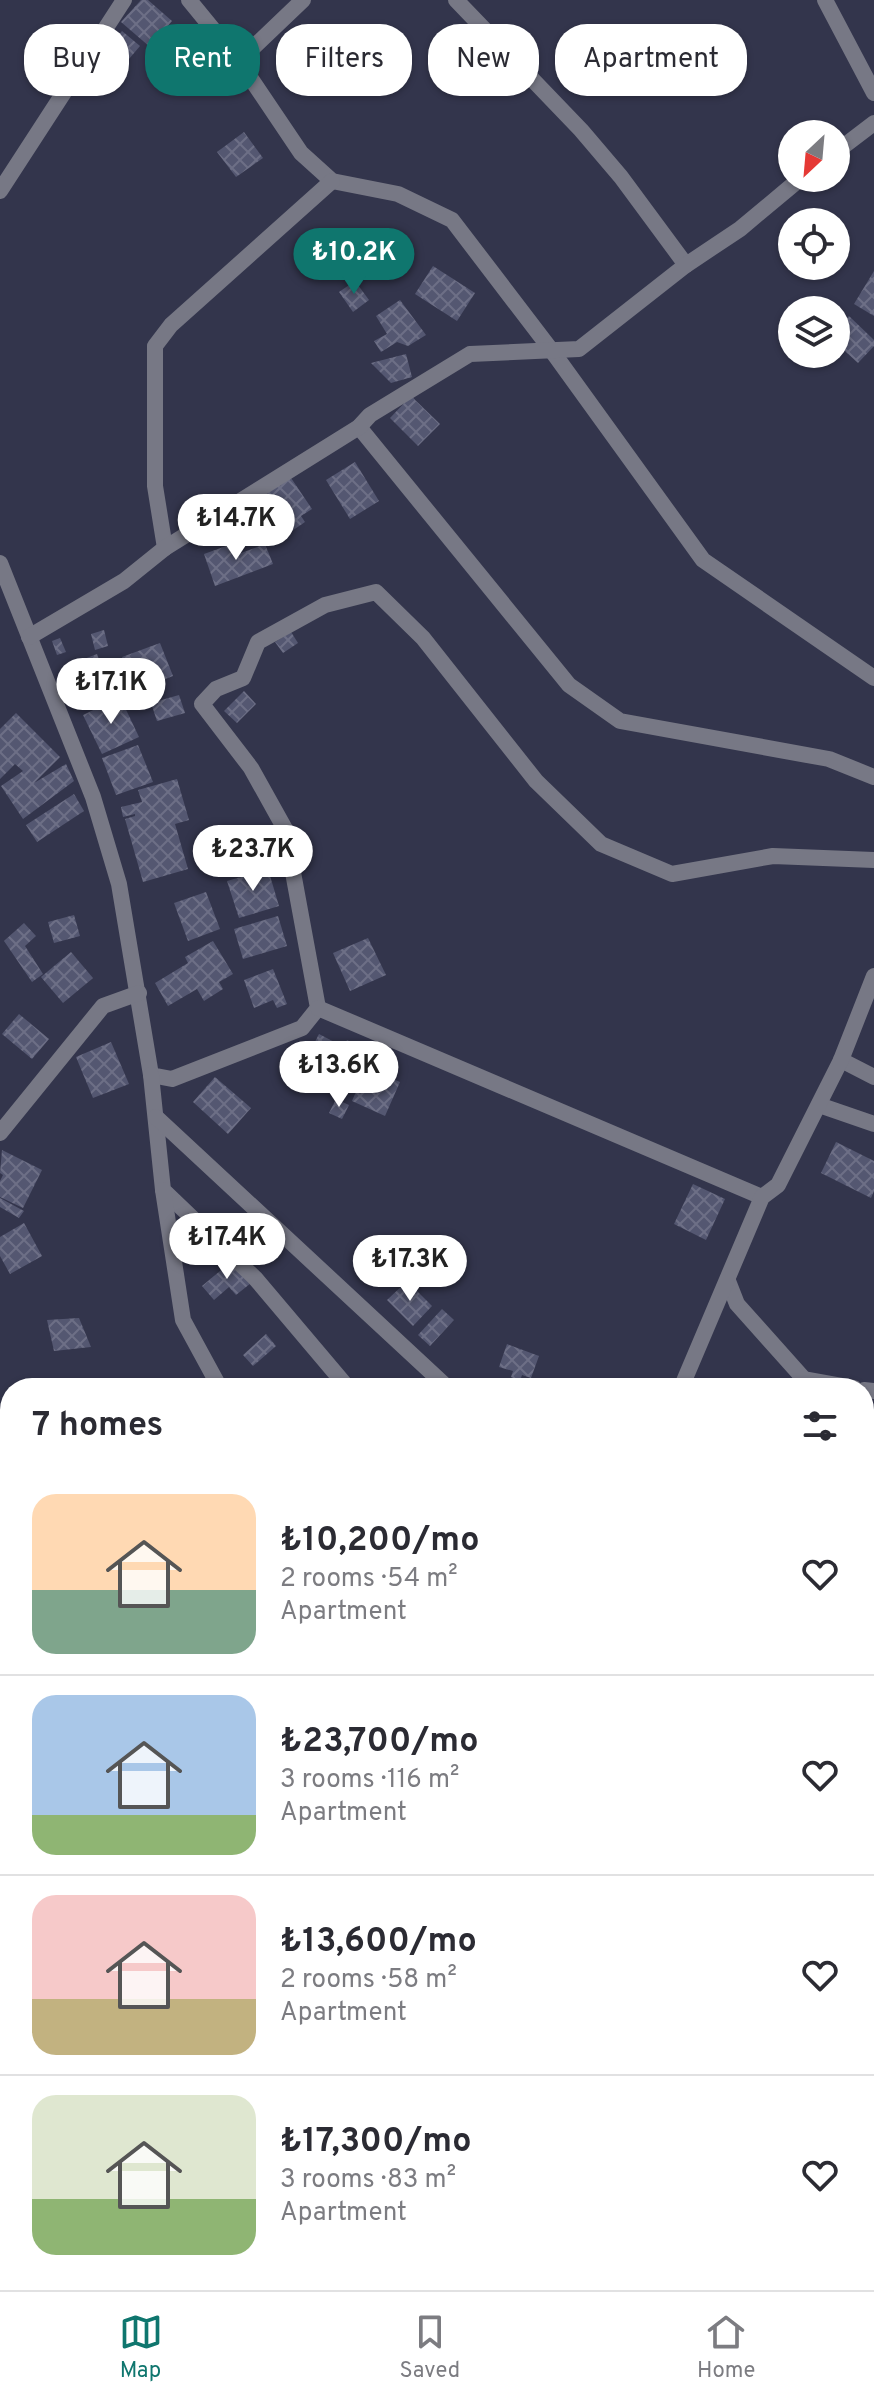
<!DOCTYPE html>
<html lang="en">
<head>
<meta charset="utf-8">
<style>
	body { margin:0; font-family:Overpass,sans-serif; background:#f7f7f7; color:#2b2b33; height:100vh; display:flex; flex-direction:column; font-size:30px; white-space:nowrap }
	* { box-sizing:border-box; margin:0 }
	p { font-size:26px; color:#7c7c81 }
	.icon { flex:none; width:44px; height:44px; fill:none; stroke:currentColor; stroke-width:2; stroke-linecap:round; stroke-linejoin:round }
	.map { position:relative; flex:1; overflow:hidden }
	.panel { position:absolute; left:0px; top:1378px; width:874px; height:912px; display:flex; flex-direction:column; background:#fff; border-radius:32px 32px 0 0; box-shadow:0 2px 6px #0004 }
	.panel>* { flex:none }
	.banner { position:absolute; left:24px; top:24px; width:826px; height:72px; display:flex; gap:16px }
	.needle { width:52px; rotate:206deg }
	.controls { position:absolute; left:778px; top:120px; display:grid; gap:16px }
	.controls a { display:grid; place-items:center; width:72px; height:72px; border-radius:50%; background:#fff; box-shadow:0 2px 6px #0004; font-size:40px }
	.price { position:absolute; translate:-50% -68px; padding:0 18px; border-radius:28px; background:#fff; color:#222; font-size:26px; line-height:52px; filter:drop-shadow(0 2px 4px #0008) }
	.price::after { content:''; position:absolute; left:50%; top:48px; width:24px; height:18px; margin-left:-12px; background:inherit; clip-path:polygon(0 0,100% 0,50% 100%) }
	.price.active { background:#0f766e; color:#fff }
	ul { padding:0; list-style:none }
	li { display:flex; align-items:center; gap:24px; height:200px; padding:0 32px }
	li+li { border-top:2px solid #e1e1e2 }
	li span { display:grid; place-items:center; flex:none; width:224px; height:160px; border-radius:24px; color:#555 }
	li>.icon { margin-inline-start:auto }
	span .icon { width:96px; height:96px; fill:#fffc; stroke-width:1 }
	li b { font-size:34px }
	h2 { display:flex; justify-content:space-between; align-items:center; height:96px; padding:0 32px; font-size:34px }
	.tag { padding:0 28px; border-radius:32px; background:#fff; box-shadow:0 2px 6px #0004; font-size:28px; line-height:72px }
	.tag.active { background:#0f766e; color:#fff }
	.tab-bar { display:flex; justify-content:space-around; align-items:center; height:112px; border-top:2px solid #e1e1e2; background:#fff; font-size:22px; color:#7c7c81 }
	.tab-bar a { display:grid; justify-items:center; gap:4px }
	.tab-bar .active { color:#0f766e }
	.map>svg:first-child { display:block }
	.building { fill:url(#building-cross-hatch) }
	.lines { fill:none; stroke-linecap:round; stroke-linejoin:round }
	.minor { stroke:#777885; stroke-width:16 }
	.tertiary { stroke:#777885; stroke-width:16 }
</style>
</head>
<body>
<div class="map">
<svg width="874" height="2290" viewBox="0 0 874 2290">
	<defs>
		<pattern id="building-cross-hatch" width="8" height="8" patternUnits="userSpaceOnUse" patternTransform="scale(2)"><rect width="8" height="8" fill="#545771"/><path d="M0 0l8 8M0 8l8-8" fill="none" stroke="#6d6f86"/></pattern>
	</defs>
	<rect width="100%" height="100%" fill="#33354c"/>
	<g class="building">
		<path d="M141,0H148L172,21L150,47L121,22Z"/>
		<path d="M122,31L140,46L129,59L111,44Z"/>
		<path d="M244,132L263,158L236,177L217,152Z"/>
		<path d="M433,266L475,293L457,321L415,294Z"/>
		<path d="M874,271V316L854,304Z"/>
		<path d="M355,281L369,300L353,312L339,292Z"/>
		<path d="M400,300L426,335L408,346L397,342L381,352L374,341L387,334L376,316Z"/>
		<path d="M849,316L874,340V346L858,363L836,343V329Z"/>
		<path d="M406,354L412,377L391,383L371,363Z"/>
		<path d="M411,396L440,424L418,446L390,418Z"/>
		<path d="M355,462L379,501L350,519L326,480Z"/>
		<path d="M289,475L312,509L301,516L305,522L286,535L259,495Z"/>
		<path d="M237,542L241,553L265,544L273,564L215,586L204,554Z"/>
		<path d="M104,630L108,646L95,650L91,634Z"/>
		<path d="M291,632L298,643L283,653L275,642Z"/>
		<path d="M60,638L66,652L57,655L52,641Z"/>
		<path d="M160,643L173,676L135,691L122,657Z"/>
		<path d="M97,654L103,670L114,666L123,690L78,707L63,667Z"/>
		<path d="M244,691L256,704L237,723L224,711Z"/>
		<path d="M179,695L185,713L157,721L151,703Z"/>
		<path d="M120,697L139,737L102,754L83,715Z"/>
		<path d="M16,713L60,757L34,783L66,764L74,781L23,819L1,786L23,771L15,764L0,779V729Z"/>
		<path d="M138,745L153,782L116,795L102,758Z"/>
		<path d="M177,779L189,820L175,824L188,869L143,882L125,819L135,816V814L123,817L121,807L142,802L138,790Z"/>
		<path d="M74,794L84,811L37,842L26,825Z"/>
		<path d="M268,869L279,906L239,918L227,881Z"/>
		<path d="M206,892L220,929L188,941L174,903Z"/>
		<path d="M74,915L80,936L54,943L48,922Z"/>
		<path d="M278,916L287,946L243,959L234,929Z"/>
		<path d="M24,923L36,936L25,946L43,974L32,982L4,941Z"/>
		<path d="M368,938L386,975L350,991L333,953Z"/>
		<path d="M213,941L233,974L219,982L223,989L204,1001L197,989L168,1006L155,983L188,963L185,957Z"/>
		<path d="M71,952L93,978L63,1003L41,977Z"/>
		<path d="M273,969L287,1004L277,1008L273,1000L254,1008L244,980Z"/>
		<path d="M19,1014L49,1039L32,1059L2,1034Z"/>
		<path d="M319,1034L344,1047L347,1040L365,1049L341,1092L300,1071Z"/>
		<path d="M111,1042L129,1084L93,1098L76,1057Z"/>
		<path d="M377,1072L400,1082L385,1116L352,1101L358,1087L352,1084L357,1073L374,1081Z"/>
		<path d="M215,1077L251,1108L228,1134L193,1102Z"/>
		<path d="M336,1099L349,1105L342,1119L329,1113Z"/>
		<path d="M836,1142L874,1161V1191L871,1198L821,1173Z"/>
		<path d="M2,1150L42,1170L23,1208L0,1197V1181L3,1175L0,1173Z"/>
		<path d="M693,1184L725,1199L706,1240L674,1224Z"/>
		<path d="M0,1198L24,1211L19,1218L0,1207Z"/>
		<path d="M24,1223L42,1256L10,1274L0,1256V1237Z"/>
		<path d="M232,1261L251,1283L236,1295L229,1287L214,1300L202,1286Z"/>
		<path d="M407,1281L432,1306L413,1326L387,1300Z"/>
		<path d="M442,1309L454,1320L430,1346L418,1335Z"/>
		<path d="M79,1318L91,1347L54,1351L47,1320Z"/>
		<path d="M266,1334L276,1346L253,1366L243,1355Z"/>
		<path d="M507,1344L539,1356L531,1378L522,1375L520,1381L511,1377L513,1371L499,1367Z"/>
		<path d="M0,1573L10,1585L0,1595Z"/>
	</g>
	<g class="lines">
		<g class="minor">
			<path d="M189,0L239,61L301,153L332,181L398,194L452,220L552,351L703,560L874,678"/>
			<path d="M456,0L581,130L621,177L686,265"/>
			<path d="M825,0L874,93"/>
			<path d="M239,61L303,0"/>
			<path d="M836,152L874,123"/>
			<path d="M359,427L569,685L620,721L829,759L874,777"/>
			<path d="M165,548L155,486V346L171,325L332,181"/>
			<path d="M0,563L93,797L119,884L151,1075L172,1079L302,1028L318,1008L285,829L251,768L202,704L216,689L243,678L258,642L325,605L376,592L423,638L536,781L601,844L672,874L773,856L874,860"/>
			<path d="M29,637L124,581L165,548L359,427L370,415L470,354L579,349L686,265L740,229L801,178"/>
			<path d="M318,1008L762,1197"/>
			<path d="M841,1060L874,1077"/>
			<path d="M151,1075L163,1190L255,1278L348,1388"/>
			<path d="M819,1105L874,1124"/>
			<path d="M156,1117L448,1388"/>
			<path d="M0,1133L103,1006L139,993"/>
			<path d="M163,1190L183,1320L220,1388"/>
			<path d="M728,1281L737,1304L804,1379L854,1388"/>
			<path d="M681,1388L762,1197L778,1185L841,1060L874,976"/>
			<path d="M864,1390L874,1391"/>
			<path d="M864,1532L874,1521"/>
			<path d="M0,1669L10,1676"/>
			<path d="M864,1802L874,1813"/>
			<path d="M864,2045L874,2033"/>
			<path d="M0,2176L10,2183"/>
			<path d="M164,2280L181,2290"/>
			<path d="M226,2290L236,2280"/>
		</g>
		<path class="tertiary" d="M0,191L124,0"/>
	</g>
</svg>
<div class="controls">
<a><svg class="needle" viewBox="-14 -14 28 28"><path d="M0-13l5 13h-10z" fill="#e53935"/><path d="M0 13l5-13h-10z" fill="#7c7c81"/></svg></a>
<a><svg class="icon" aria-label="locate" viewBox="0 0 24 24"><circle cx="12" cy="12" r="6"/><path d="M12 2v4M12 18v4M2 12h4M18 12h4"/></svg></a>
<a><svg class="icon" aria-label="layers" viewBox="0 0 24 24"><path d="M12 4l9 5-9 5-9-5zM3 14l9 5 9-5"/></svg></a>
</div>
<b class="price active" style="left:354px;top:296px">₺10.2K</b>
<b class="price" style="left:236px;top:562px">₺14.7K</b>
<b class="price" style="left:111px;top:726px">₺17.1K</b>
<b class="price" style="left:253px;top:893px">₺23.7K</b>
<b class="price" style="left:339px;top:1109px">₺13.6K</b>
<b class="price" style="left:227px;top:1281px">₺17.4K</b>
<b class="price" style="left:410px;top:1303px">₺17.3K</b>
<div class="banner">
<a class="tag">Buy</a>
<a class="tag active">Rent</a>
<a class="tag">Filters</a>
<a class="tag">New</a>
<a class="tag">Apartment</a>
</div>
<section class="panel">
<h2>7 homes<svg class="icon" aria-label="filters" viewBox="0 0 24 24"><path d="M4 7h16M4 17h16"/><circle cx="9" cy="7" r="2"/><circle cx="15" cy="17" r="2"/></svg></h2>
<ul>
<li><span style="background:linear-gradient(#ffd9b3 60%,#7fa58c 0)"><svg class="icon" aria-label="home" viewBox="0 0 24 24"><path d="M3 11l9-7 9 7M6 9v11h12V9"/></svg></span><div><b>₺10,200/mo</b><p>2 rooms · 54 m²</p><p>Apartment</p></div><svg class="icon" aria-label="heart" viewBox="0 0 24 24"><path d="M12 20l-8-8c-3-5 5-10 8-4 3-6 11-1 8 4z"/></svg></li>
<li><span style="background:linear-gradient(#a9c7e8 75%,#8fb573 0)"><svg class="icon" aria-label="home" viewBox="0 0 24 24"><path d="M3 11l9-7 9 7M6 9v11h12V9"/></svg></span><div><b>₺23,700/mo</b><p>3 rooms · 116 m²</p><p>Apartment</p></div><svg class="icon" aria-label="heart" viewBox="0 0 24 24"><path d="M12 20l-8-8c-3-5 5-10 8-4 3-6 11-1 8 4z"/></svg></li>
<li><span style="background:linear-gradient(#f6c9c9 65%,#c2b280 0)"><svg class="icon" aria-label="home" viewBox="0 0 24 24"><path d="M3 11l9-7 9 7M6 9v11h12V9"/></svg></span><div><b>₺13,600/mo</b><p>2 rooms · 58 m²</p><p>Apartment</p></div><svg class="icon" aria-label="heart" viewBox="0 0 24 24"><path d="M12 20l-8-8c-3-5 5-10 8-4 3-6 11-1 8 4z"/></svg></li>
<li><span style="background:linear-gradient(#dfe7d0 65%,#8fb573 0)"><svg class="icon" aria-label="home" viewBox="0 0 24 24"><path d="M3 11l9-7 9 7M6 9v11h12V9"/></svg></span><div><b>₺17,300/mo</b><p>3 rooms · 83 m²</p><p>Apartment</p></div><svg class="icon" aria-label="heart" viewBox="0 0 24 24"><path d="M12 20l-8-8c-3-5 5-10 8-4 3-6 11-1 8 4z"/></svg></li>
</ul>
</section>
</div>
<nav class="tab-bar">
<a class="active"><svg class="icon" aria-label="map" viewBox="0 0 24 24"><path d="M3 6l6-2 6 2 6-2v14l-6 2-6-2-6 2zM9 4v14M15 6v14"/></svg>Map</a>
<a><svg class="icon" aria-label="saved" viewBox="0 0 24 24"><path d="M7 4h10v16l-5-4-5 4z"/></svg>Saved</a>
<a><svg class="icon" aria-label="home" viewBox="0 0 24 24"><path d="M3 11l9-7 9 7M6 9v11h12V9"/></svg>Home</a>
</nav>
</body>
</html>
